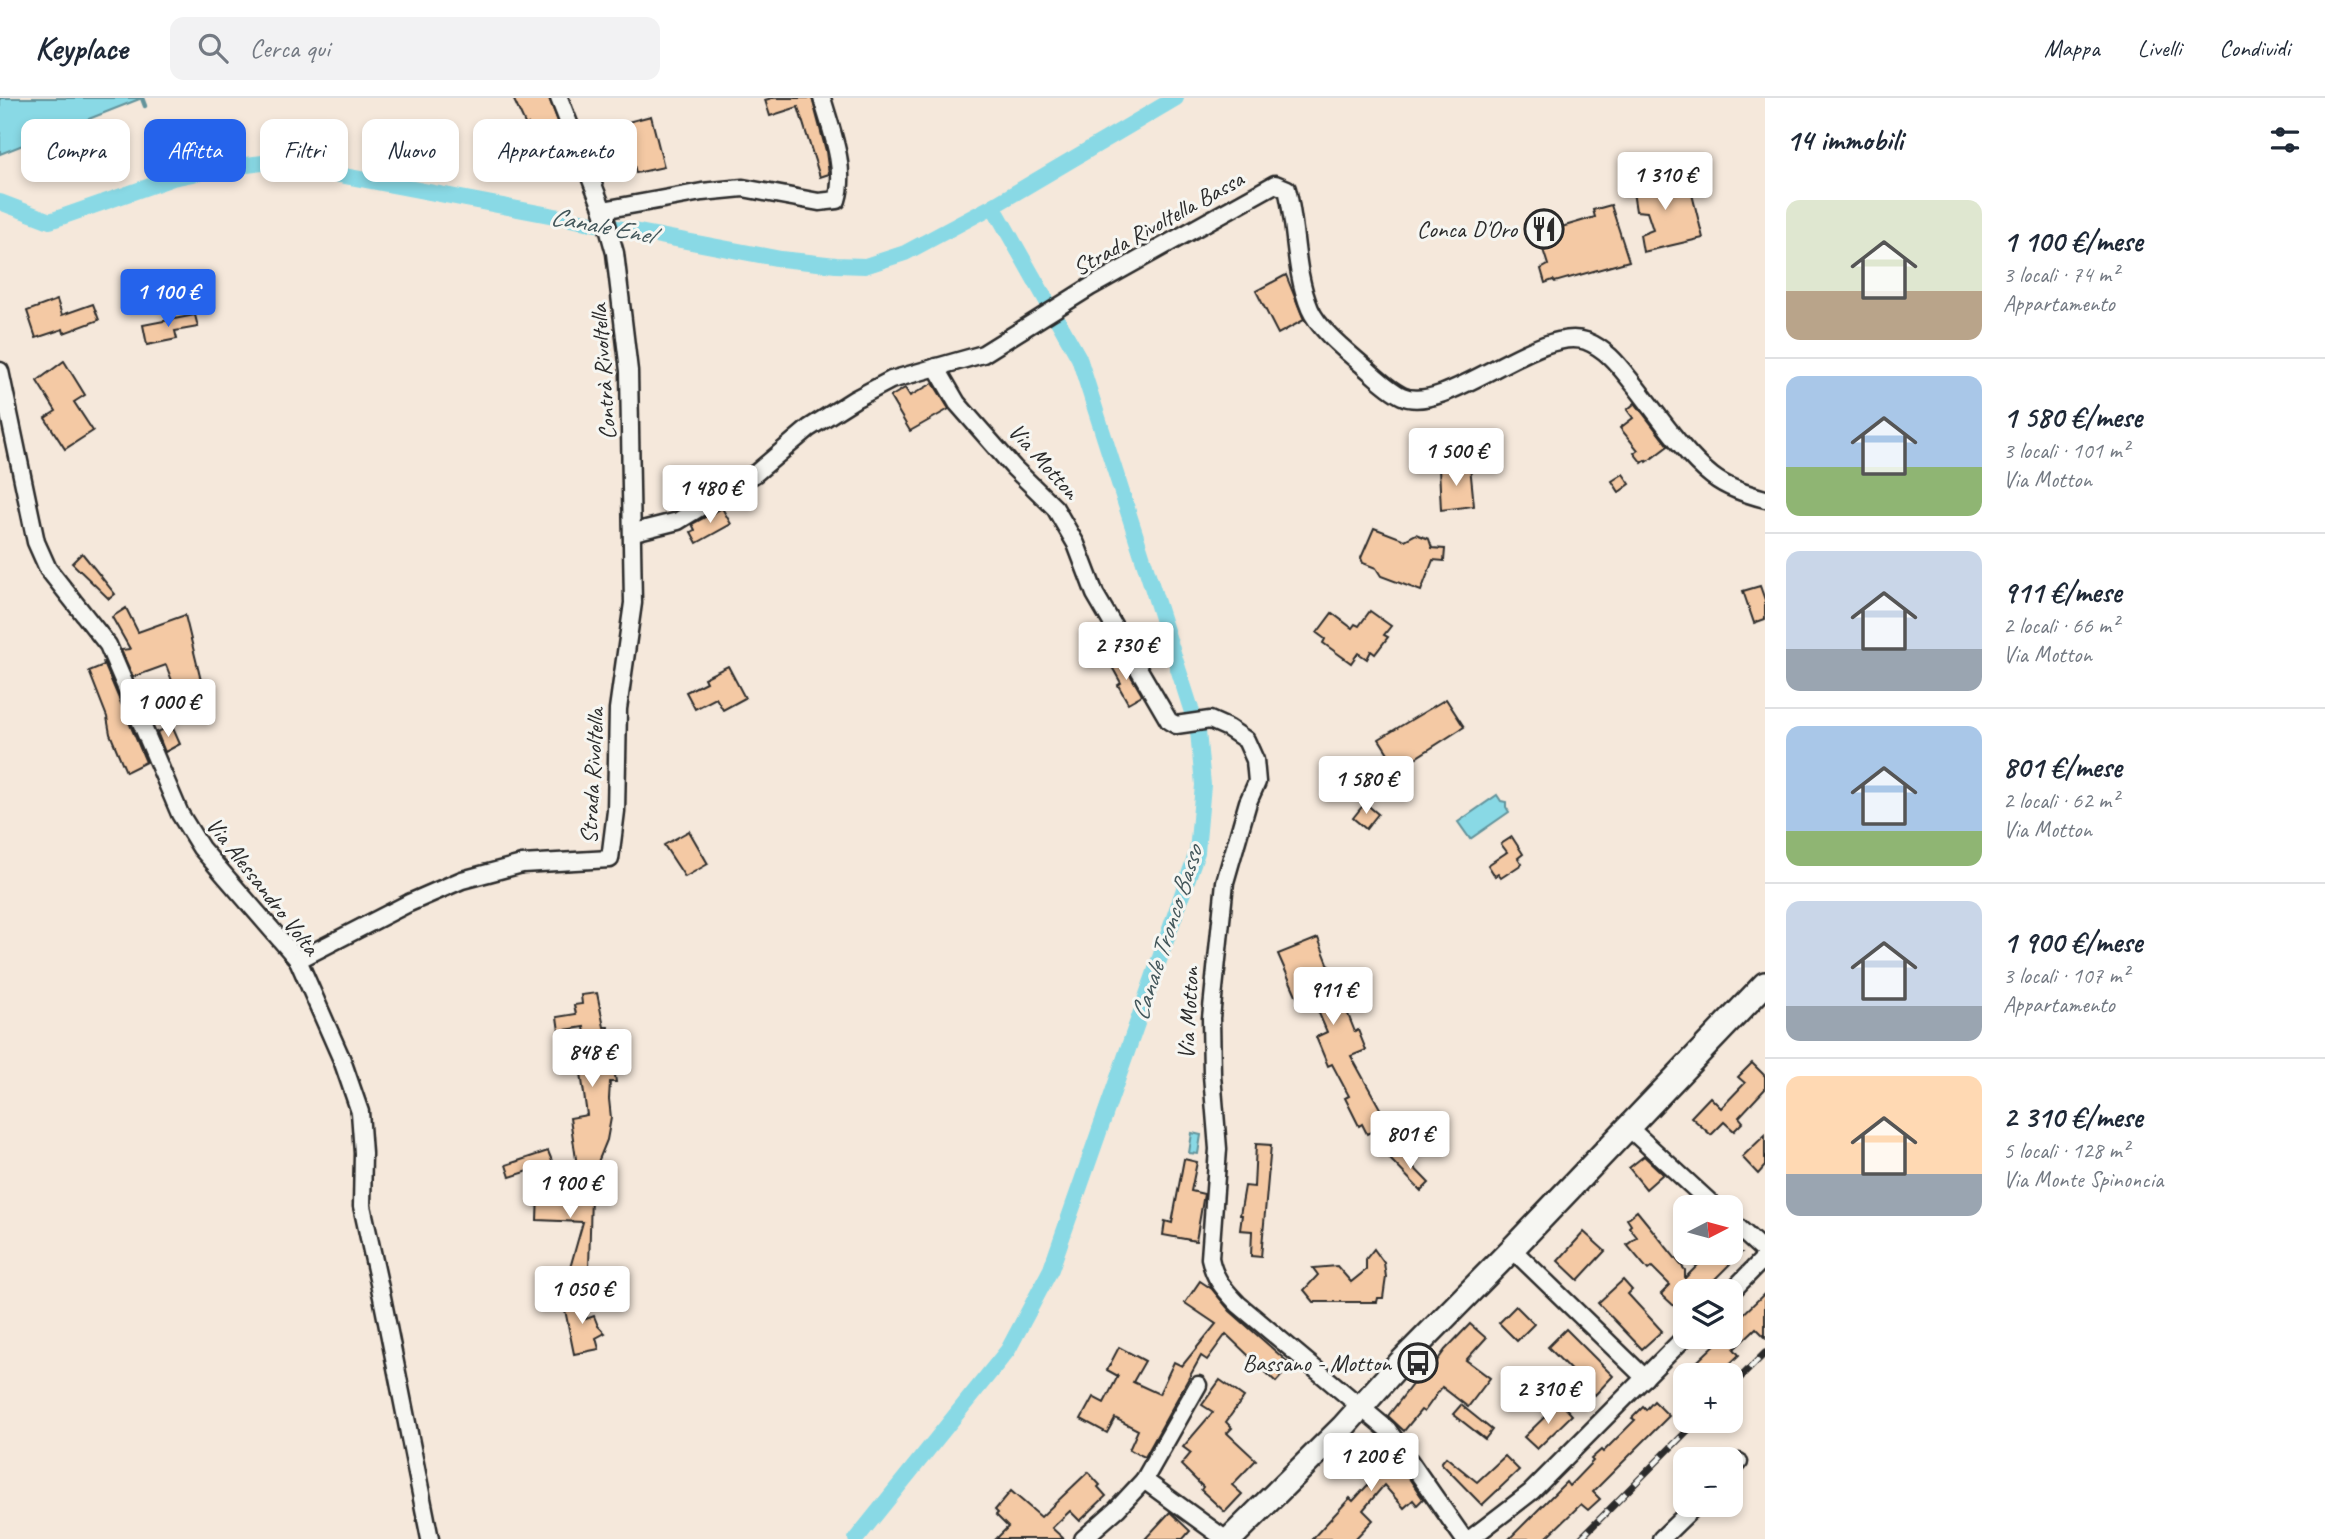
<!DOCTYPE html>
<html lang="it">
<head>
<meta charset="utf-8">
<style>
	body { margin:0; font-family:Caveat,sans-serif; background:#f2f2f3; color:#1f2937; height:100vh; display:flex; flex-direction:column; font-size:26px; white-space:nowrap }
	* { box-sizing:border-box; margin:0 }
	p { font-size:23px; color:#747a83 }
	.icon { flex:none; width:38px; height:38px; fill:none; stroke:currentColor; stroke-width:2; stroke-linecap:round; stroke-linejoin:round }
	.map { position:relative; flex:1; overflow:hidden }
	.side { display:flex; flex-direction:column; background:#fff; width:560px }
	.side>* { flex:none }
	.guide { position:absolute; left:21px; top:21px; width:665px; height:63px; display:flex; gap:14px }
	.needle { width:46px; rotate:84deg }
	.tools { position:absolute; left:1673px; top:1097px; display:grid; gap:14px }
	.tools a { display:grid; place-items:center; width:70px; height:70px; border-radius:14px; background:#fff; box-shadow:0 4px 10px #0003; font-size:35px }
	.price { position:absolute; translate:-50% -60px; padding:0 16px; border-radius:7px; background:#fff; color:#222; font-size:23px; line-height:46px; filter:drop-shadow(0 2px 4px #0008) }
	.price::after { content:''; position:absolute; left:50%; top:42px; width:21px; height:16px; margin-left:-10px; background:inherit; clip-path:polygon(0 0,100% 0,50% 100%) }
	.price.active { background:#2563eb; color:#fff }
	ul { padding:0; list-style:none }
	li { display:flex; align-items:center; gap:21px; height:175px; padding:0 21px }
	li+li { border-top:2px solid #e0e1e3 }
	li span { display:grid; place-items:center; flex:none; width:196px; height:140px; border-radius:14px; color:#555 }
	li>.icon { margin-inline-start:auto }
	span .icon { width:84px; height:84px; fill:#fffc; stroke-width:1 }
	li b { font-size:30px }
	h2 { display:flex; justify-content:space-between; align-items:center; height:84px; padding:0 21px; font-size:30px }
	.chip { padding:0 24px; border-radius:14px; background:#fff; box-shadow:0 4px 10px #0003; font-size:24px; line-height:63px }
	.chip.active { background:#2563eb; color:#fff }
	header { display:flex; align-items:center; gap:42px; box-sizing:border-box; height:98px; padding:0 35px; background:#fff; border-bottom:2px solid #e0e1e3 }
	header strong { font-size:33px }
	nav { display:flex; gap:38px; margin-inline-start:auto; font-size:24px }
	.search { width:490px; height:63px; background:#f2f2f3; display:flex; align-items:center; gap:18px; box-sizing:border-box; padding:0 24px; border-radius:14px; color:#747a83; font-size:26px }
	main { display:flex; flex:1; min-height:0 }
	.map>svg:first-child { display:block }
	.water { fill:#89d9e5; stroke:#63939b; stroke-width:2 }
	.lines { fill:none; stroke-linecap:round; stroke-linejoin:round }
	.stream { stroke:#63939b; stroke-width:4.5 }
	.canal { stroke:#89d9e5; stroke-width:16 }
	.building { fill:#f4c9a4; stroke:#2b2b2b; stroke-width:2 }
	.street-casing { stroke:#2b2b2b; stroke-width:21 }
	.secondary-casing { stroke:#2b2b2b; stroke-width:28 }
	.street { stroke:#f6f6f2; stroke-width:16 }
	.secondary { stroke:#f6f6f2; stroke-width:23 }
	.rail-casing { stroke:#2b2b2b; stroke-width:7 }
	.rail { stroke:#f6f6f2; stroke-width:4.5; stroke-dasharray:13; stroke-linecap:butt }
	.labels { text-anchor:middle; stroke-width:6; stroke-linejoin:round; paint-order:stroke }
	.street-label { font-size:24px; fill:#2b2b2b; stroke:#f6f6f2 }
	.poi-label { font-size:24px; fill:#2b2b2b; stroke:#f6f6f2; text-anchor:end }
	.water-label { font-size:26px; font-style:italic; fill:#42565a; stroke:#f6f6f2 }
</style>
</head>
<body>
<header>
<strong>Keyplace</strong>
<div class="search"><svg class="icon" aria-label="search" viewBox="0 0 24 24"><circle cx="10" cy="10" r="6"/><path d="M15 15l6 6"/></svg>Cerca qui</div>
<nav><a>Mappa</a><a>Livelli</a><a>Condividi</a></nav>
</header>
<main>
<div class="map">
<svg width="1765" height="1441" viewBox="0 0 1765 1441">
	<rect width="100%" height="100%" fill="#f5e8db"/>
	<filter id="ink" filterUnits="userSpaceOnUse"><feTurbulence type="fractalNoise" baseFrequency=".0143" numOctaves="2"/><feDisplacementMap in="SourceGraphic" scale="14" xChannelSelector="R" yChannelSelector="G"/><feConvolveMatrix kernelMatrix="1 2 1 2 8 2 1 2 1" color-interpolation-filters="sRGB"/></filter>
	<g filter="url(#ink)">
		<g class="water">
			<path d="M0,0H142L0,56Z"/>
			<path d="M1497,697L1501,703L1506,704V709L1509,714L1470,741L1458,724Z"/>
			<path d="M1192,1035L1201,1037L1198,1056L1189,1055Z"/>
		</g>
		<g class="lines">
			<path class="stream" d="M142,0L145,8"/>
			<g class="canal">
				<path d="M0,104L50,123L173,80L222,70L271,64L781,161L836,167L865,168L905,155L993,108L1176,0"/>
				<path d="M856,1441L1008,1252L1051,1171L1197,754L1203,687L1198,633L1079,260L993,108"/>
			</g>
		</g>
		<g class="building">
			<path d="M513,0H549L576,71L563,76L559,67L546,71L538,43L534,44L528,26L526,28Z"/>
			<path d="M772,0H812L826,53L829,76L820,79L798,9L770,18L765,2Z"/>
			<path d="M651,18L664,69L636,75L624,25Z"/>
			<path d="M1655,72L1662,95L1689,84L1703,140L1643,154L1640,137L1653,132L1647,114L1636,113L1630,75Z"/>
			<path d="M1611,107L1629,163L1555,184L1553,182L1545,185L1541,171L1548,167L1538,136L1595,119L1593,112Z"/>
			<path d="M1286,177L1304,222L1278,236L1256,193Z"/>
			<path d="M57,202L62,217L93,206L99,222L64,235L63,231L36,240L27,213Z"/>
			<path d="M195,217L198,229L175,233L177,241L147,247L143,227Z"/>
			<path d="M64,263L85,297L74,304L93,333L65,351L45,320L56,313L37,283Z"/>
			<path d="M933,285L949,311L910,333L890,299L905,290L910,298Z"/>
			<path d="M1635,305L1668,348L1647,364L1646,362L1642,365L1634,355L1638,352L1620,330L1633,320L1627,312Z"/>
			<path d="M1470,368L1474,408L1441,412L1439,370Z"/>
			<path d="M1623,376L1630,386L1619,394L1612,383Z"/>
			<path d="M722,410L731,426L697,445L691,434L695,432L692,426Z"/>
			<path d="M1374,430L1405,442L1416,436L1429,441L1432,450L1445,451L1444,463L1433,462L1421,493L1381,478L1376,470L1363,465L1361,460Z"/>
			<path d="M82,455L115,496L109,501L72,465Z"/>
			<path d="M1760,488L1765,502V521L1754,525L1743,493Z"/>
			<path d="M126,510L138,534L185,517L205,599L182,609L166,567L133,579L121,552L130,551L112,519Z"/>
			<path d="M1370,513L1391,528L1384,537L1388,539L1375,556L1371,553L1367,561L1358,555L1351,565L1323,545L1325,541L1317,535L1332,515L1352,530L1355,526L1359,528Z"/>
			<path d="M1121,561L1142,597L1128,605L1118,587L1121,585L1111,567Z"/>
			<path d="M103,563L146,664L126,674L110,636L107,619L89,573L104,567Z"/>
			<path d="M728,568L745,600L723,612L716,600L695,611L686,594L706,584L704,580Z"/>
			<path d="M1446,601L1464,629L1398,671L1379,641Z"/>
			<path d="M172,628L180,646L165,654L157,634Z"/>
			<path d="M1365,705L1378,716L1366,731L1353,720Z"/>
			<path d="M689,733L708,766L685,779L664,747Z"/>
			<path d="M1512,739L1523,756L1518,760L1522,766L1501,780L1498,776L1495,778L1488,767L1507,754L1501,746Z"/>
			<path d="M1318,840L1355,934L1358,932L1366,952L1351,958L1388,1025L1367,1036L1362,1026L1359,1028L1345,1000L1349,998L1332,966L1328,968L1316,939L1327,934L1312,899L1300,906L1278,856Z"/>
			<path d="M597,895L604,929H608L616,984H610L609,1001L611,1020L607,1042L598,1064L594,1096L581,1095L582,1067L577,1068L570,1020L587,1017L580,968L590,966L584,929L559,933L557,919L576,916L574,907L582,906L581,897Z"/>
			<path d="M1752,965L1765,978V991L1739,1019L1743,1024L1734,1033L1724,1024L1711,1037L1691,1019L1710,999L1721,1010L1745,985L1738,979Z"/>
			<path d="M1765,1037V1068L1758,1076L1742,1059Z"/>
			<path d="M1256,1046L1271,1047L1261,1159L1251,1158L1252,1133L1240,1132L1242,1117H1240L1245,1088L1254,1089Z"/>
			<path d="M548,1053L557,1075L538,1080V1070L510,1079L506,1067Z"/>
			<path d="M1398,1053L1429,1085L1421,1093L1390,1061Z"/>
			<path d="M1644,1058L1663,1076L1646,1091L1629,1070Z"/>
			<path d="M1184,1061L1197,1064L1191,1093L1204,1096L1196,1143L1163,1137L1165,1123L1172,1125Z"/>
			<path d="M538,1095L591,1097L589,1170H570L583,1124L537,1122Z"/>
			<path d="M1637,1113L1685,1172V1180L1710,1155H1741L1702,1194H1685V1218L1661,1196L1670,1187L1652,1169L1648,1172L1627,1147L1637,1139L1629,1129L1631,1127L1627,1121Z"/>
			<path d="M1584,1134L1605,1153L1578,1182L1558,1163Z"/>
			<path d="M1374,1151L1384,1165L1386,1179L1383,1200H1378L1377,1204H1314L1304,1192L1318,1177L1313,1170L1337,1168L1351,1184L1366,1172V1161Z"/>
			<path d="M1623,1182L1632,1192L1628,1196L1662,1233L1642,1251L1598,1205Z"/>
			<path d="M1200,1183L1212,1191L1230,1213L1291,1267L1276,1284L1226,1236L1207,1262L1201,1258L1145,1359L1129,1352L1138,1332L1115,1320L1107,1335L1081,1321L1093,1299L1104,1305L1118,1278L1107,1272L1119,1249L1145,1263L1133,1284L1159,1296L1174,1264L1182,1268L1216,1226L1185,1205Z"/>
			<path d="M1765,1195V1239L1756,1230L1734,1251L1739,1257L1717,1278H1682L1723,1239H1731V1228Z"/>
			<path d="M587,1198L586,1221L594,1218L598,1228L605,1235L596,1240L599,1251L574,1256L563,1202Z"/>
			<path d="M1516,1208L1534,1226L1517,1243L1499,1225Z"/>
			<path d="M1470,1226L1486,1240L1466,1262L1490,1280L1468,1309L1442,1289L1424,1314L1421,1312L1404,1333L1388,1318L1424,1271L1429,1274L1445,1252Z"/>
			<path d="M1566,1231L1613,1278L1595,1297L1548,1249Z"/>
			<path d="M1220,1282L1244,1299L1226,1324L1232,1330L1227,1335L1256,1362L1232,1387L1242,1396L1225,1414L1201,1392L1203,1389L1181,1367L1191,1355L1183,1349L1213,1314L1202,1307Z"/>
			<path d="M1654,1303L1669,1318L1593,1394L1600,1401L1588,1412L1581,1406L1545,1441H1509L1566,1384L1569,1388L1593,1363L1591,1361L1601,1352L1603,1354L1635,1322L1632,1320L1643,1309L1646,1312Z"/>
			<path d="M1560,1304L1572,1317L1537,1351L1524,1339Z"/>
			<path d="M1461,1307L1492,1332L1485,1341L1453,1316Z"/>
			<path d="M1372,1340H1377L1392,1355L1423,1401L1417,1407L1413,1402L1404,1410L1384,1387L1363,1412L1373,1422L1355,1441H1312L1350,1400L1353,1403L1376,1378L1355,1358Z"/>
			<path d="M1505,1358L1519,1372L1482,1407L1441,1365L1446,1359L1477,1384Z"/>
			<path d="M1088,1374L1100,1387L1098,1389L1106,1398L1080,1423L1070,1413L1052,1430L1064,1441H996L1008,1429L996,1417L998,1415L995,1412L1011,1393L1041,1419Z"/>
			<path d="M1170,1414L1190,1433L1183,1441H1145Z"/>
		</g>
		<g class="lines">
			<g class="street-casing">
				<g id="street">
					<path d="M603,112L702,94L743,90L819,104L837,102C847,70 831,32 822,0"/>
					<path d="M936,269L957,305L1014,370L1055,410L1076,446L1095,496L1169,623L1176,627L1210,622L1228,630L1246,642L1255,662L1257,684L1248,704L1225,784L1211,920L1212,977L1218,1051L1210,1160C1214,1181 1224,1191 1238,1206L1388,1332L1464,1441"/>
					<path d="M0,273L36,444L48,471L108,547L180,716L201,750L298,862L342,962L360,1014L363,1055L362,1108L382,1199L430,1441"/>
					<path d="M634,434L678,423L756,375L809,330L855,301L891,282L983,256L1090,189L1275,86L1287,91C1297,130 1294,173 1310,211C1318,230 1344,251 1360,265C1373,276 1387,291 1402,298C1445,318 1540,226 1586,243C1609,252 1621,271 1636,289C1658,317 1684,356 1712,378C1727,390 1747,396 1765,401"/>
					<path d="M298,862L409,805L462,782L522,766L610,761L616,713L618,611L633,505L629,273L615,155L603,112L559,0"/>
					<path d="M1628,1029L1716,1110"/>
					<path d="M1731,1123L1765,1154"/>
					<path d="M1512,1151L1645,1280"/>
					<path d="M1731,1194L1765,1159"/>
					<path d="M1731,1372L1739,1364"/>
					<path d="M1144,1382L1225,1441"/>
					<path d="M1083,1441L1117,1411L1144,1382L1198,1287"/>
					<path d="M1470,1441L1531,1394L1685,1239"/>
					<path d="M1661,1441L1696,1407"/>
				</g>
			</g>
			<g class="secondary-casing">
				<path id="secondary" d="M1230,1441L1343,1329L1401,1264L1512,1151L1765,886"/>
			</g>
			<use href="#street" class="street"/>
			<use href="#secondary" class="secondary"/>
			<g class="rail-casing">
				<g id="rail">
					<path d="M1731,1289L1765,1255"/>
					<path d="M1580,1441L1697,1323"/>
				</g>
			</g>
			<use href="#rail" class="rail"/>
		</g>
	</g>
	<defs>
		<g id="restaurant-ring" transform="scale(2.0125)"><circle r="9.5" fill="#f6f6f2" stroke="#2b2b2b" stroke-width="1.5"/><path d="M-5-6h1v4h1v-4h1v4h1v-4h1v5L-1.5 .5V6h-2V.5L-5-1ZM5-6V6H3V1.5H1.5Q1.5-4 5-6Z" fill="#2b2b2b"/></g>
		<g id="bus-ring" transform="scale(2.0125)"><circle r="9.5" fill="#f6f6f2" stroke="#2b2b2b" stroke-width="1.5"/><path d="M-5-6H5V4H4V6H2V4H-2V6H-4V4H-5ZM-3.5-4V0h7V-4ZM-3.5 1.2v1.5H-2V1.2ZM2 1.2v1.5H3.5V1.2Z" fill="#2b2b2b"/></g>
	</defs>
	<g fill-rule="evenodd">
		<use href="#restaurant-ring" x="1544" y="131"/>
		<use href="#bus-ring" x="1418" y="1265"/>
	</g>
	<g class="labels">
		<g class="street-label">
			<text transform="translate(1158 125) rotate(-29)" y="8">Strada Rivoltella Bassa</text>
			<text transform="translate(603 274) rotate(-94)" y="8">Contrà Rivoltella</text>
			<text transform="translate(1044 363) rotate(48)" y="8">Via Motton</text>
			<text transform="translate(592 678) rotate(-87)" y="8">Strada Rivoltella</text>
			<text transform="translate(263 788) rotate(52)" y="8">Via Alessandro Volta</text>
			<text transform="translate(1188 915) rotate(-87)" y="8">Via Motton</text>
		</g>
		<g class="poi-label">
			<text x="1517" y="139">Conca D'Oro</text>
			<text x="1391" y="1273">Bassano - Motton</text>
		</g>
		<g class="water-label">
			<text transform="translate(602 127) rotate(11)" y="9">Canale Enel</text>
			<text transform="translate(1166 835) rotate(-72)" y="9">Canale Tronco Basso</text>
		</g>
	</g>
</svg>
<div class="tools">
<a><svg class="needle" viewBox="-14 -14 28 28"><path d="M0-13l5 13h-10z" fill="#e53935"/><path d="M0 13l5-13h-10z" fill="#747a83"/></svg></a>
<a><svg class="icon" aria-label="layers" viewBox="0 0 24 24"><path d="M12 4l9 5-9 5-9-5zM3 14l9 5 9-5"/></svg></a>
<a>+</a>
<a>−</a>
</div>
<b class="price" style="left:1665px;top:114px">1 310 €</b>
<b class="price active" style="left:168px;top:231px">1 100 €</b>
<b class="price" style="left:1456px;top:390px">1 500 €</b>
<b class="price" style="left:710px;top:427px">1 480 €</b>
<b class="price" style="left:1126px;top:584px">2 730 €</b>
<b class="price" style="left:168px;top:641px">1 000 €</b>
<b class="price" style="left:1366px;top:718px">1 580 €</b>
<b class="price" style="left:1333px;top:929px">911 €</b>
<b class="price" style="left:592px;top:991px">848 €</b>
<b class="price" style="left:1410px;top:1073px">801 €</b>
<b class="price" style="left:570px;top:1122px">1 900 €</b>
<b class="price" style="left:582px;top:1228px">1 050 €</b>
<b class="price" style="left:1548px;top:1328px">2 310 €</b>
<b class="price" style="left:1371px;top:1395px">1 200 €</b>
<div class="guide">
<a class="chip">Compra</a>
<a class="chip active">Affitta</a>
<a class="chip">Filtri</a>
<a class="chip">Nuovo</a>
<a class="chip">Appartamento</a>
</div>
</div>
<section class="side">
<h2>14 immobili<svg class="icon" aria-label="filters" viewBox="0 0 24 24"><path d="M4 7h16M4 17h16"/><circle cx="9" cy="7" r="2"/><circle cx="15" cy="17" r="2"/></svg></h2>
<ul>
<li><span style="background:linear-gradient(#dfe7d0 65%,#b9a48a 0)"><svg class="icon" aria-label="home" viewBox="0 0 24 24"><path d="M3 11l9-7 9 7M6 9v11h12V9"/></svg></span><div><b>1 100 €/mese</b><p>3 locali · 74 m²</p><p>Appartamento</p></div></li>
<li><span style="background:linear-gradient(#a9c7e8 65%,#8fb573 0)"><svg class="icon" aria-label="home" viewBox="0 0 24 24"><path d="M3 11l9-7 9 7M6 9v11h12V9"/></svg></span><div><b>1 580 €/mese</b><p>3 locali · 101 m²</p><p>Via Motton</p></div></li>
<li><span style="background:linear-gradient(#c9d6e8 70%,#9aa5b1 0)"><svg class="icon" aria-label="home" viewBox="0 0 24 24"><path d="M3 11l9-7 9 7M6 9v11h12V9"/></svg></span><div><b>911 €/mese</b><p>2 locali · 66 m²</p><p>Via Motton</p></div></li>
<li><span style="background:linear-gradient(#a9c7e8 75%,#8fb573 0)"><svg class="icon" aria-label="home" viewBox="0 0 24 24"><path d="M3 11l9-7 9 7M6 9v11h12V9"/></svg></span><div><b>801 €/mese</b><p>2 locali · 62 m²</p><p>Via Motton</p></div></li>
<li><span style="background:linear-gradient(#c9d6e8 75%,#9aa5b1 0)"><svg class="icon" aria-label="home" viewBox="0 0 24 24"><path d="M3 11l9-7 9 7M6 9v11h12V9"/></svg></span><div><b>1 900 €/mese</b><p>3 locali · 107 m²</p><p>Appartamento</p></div></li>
<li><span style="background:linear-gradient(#ffd9b3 70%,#9aa5b1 0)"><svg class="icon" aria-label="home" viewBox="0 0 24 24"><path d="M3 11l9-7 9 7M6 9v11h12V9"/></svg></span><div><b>2 310 €/mese</b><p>5 locali · 128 m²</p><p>Via Monte Spinoncia</p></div></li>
</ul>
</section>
</main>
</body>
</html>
